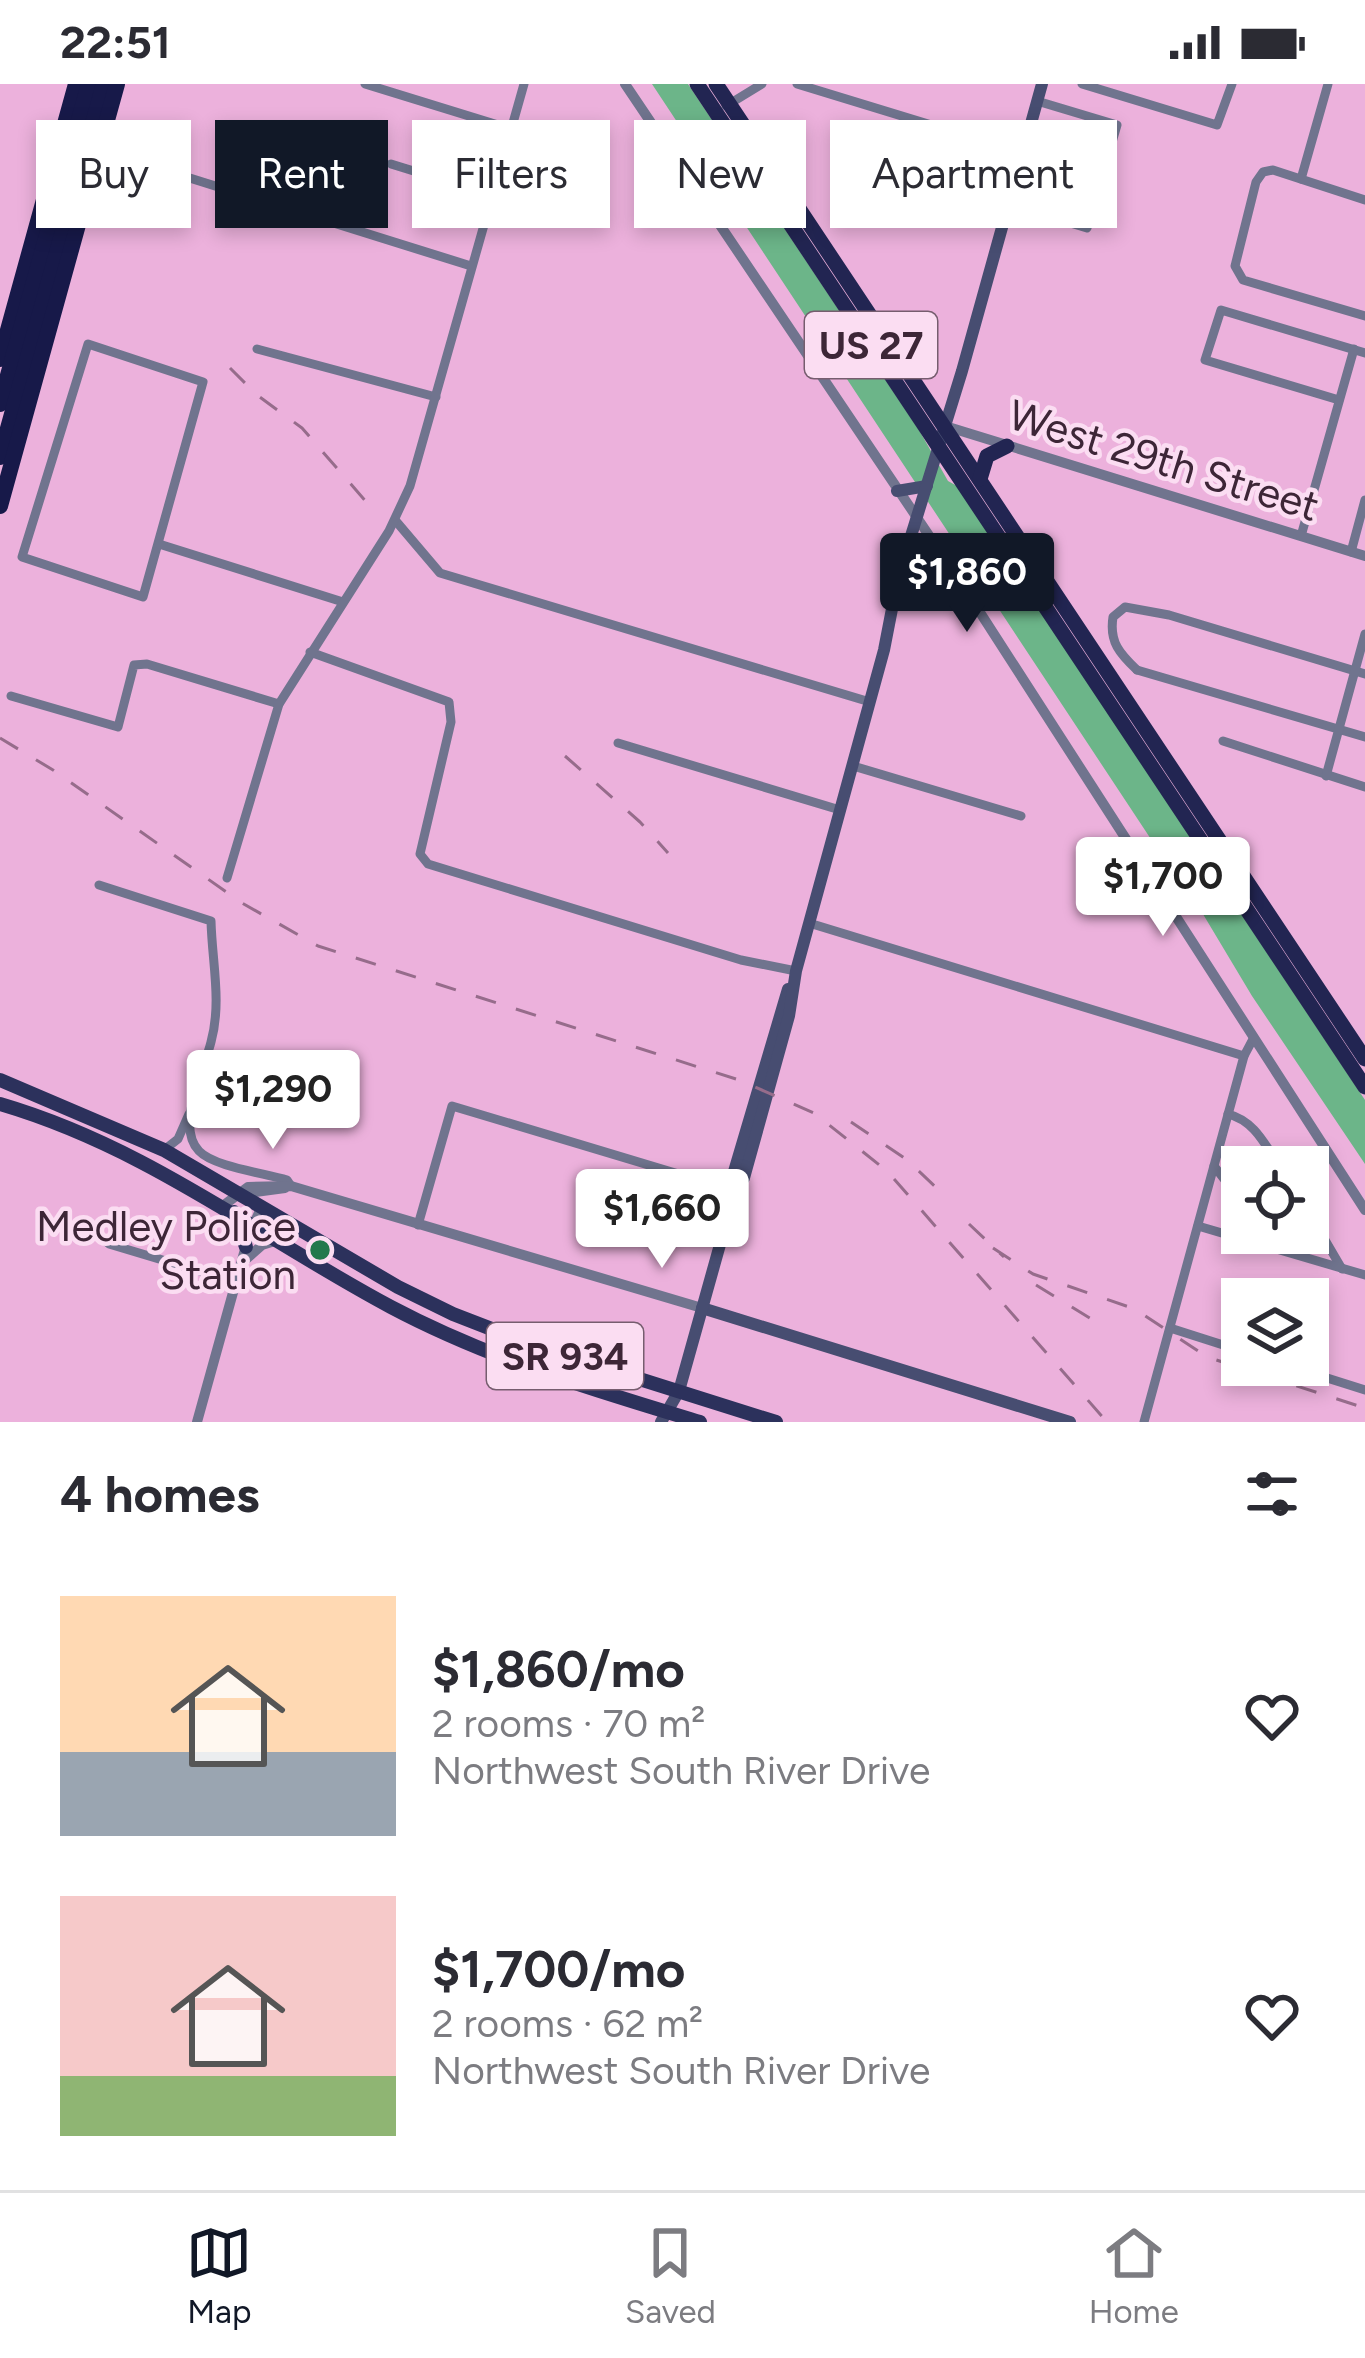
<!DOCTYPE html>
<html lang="en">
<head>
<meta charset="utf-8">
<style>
	body { margin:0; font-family:Figtree,sans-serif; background:#f7f7f7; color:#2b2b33; height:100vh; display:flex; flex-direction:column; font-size:45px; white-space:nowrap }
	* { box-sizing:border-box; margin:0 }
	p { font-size:39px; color:#7c7c81 }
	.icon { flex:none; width:66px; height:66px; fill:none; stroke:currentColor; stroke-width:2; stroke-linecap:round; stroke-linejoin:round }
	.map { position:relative; height:1338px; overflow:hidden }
	.details { display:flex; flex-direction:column; background:#fff; flex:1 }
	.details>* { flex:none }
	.hud { position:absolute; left:36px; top:36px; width:1293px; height:108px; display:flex; gap:24px }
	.tools { position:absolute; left:1221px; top:1062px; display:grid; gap:24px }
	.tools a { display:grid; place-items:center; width:108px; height:108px; border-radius:0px; background:#fff; box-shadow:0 6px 18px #0003; font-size:60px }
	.price { position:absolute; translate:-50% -102px; padding:0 27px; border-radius:12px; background:#fff; color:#222; font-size:39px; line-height:78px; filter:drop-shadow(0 3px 6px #0008) }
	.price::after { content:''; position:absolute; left:50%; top:72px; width:36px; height:27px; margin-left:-18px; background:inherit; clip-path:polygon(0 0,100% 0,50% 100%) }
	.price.on { background:#111827; color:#fff }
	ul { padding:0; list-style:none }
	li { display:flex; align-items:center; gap:36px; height:300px; padding:0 60px }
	li span { display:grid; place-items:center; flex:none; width:336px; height:240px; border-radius:0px; color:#555 }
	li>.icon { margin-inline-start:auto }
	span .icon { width:144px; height:144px; fill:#fffc; stroke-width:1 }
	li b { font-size:51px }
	h2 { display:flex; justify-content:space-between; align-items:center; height:144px; padding:0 60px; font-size:51px }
	.tag { padding:0 42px; border-radius:0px; background:#fff; box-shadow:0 6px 18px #0003; font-size:42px; line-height:108px }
	.tag.on { background:#111827; color:#fff }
	.status { display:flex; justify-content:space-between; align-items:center; height:84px; padding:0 60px; background:#fff; direction:ltr }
	.status svg { height:33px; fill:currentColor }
	.tabs { display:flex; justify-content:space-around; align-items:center; height:168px; border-top:3px solid #e1e1e2; background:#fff; font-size:33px; color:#7c7c81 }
	.tabs a { display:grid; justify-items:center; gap:6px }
	.tabs .on { color:#111827 }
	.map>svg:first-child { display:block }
	.water { fill:#6cb589 }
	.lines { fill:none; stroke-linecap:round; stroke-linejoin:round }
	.minor { stroke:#70748e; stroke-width:9 }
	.tertiary { stroke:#70748e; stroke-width:10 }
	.secondary { stroke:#474d71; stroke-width:12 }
	.primary { stroke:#2c315c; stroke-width:14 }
	.trunk { stroke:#222552; stroke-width:15 }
	.motorway { stroke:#171949; stroke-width:16 }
	.rail { stroke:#966c8b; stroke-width:3; stroke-dasharray:21 21; stroke-linecap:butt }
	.poi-dot { fill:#22794c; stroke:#fbddf2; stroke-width:4.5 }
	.labels { text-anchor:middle; stroke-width:9; stroke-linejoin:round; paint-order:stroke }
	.shield { fill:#fbddf2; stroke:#765d6f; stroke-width:3 }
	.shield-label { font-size:39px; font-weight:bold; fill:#3d2637 }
	.street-label { font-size:42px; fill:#3d2637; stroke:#fbddf2 }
	.poi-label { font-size:42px; fill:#3d2637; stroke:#fbddf2; text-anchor:end }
</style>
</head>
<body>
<div class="status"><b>22:51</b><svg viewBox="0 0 49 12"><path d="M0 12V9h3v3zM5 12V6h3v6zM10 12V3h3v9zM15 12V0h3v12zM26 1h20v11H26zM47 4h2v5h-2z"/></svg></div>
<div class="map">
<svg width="1365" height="1338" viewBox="0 0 1365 1338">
	<rect width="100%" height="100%" fill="#ecb1dc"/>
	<path class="water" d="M652,0H688L919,346L948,397L957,402L1365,1016V1080L1252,912L1179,790L1170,784Z"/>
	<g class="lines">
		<g class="minor">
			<path d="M365,0L511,45"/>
			<path d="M797,0L1023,69"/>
			<path d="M1082,0L1217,41L1232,0"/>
			<path d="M726,22L762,0"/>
			<path d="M1021,75L1099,101"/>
			<path d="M145,80L471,182"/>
			<path d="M391,80L472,105L490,39"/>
			<path d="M1301,95L1328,0"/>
			<path d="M1365,116L1273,86L1263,88L1256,98L1235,182L1243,196L1365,232"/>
			<path d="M1008,120L1087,144L1117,41L1037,17"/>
			<path d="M88,260L203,298L143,513L22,473Z"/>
			<path d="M257,265L436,313"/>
			<path d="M1339,316L1205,276L1221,226L1365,269"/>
			<path d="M395,436L440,489L870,618"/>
			<path d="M1301,452L1354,265"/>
			<path d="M159,460L343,518"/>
			<path d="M1351,468L1365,416"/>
			<path d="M310,568L449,618L451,638L420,770L428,780L741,876L796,887"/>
			<path d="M1137,586C1120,570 1109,558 1113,533L1125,523L1169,531L1365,590"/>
			<path d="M1137,586L1365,653"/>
			<path d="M11,612L118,643L134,581L147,580L279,620"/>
			<path d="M1223,657L1365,703"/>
			<path d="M618,659L840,726"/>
			<path d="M853,682L1021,732"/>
			<path d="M1326,692L1365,550"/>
			<path d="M227,794L279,620L389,447L410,402L524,0"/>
			<path d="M99,801L211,837C212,878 222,918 211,958C204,987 175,1042 199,1067C214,1083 265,1089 287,1096L291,1102"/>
			<path d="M809,839L1244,972"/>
			<path d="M1228,1030C1255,1037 1265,1061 1280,1083"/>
			<path d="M164,1066L178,1055L189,1030"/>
			<path d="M1214,1082L1242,1118"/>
			<path d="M1308,1127L1342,1185"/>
			<path d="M418,1141L452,1022L735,1107"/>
			<path d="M1198,1142L1365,1191"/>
			<path d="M92,1145L109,1160L236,1198"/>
			<path d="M1170,1244L1242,1267"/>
			<path d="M1286,1281L1365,1306"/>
			<path d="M1144,1338L1244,972L1253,955"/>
		</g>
		<g class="tertiary">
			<path d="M625,0L963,502L1365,1126"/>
			<path d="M945,342L1365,472"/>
			<path d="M241,1110L285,1104"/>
			<path d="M224,1121L248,1103L291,1102L702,1224"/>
			<path d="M244,1177L262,1161L278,1156"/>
			<path d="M197,1338L249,1151L262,1122"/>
		</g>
		<g class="secondary">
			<path d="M897,407L927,402"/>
			<path d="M903,480L921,468L941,470"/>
			<path d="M735,1107L733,1091L788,905"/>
			<path d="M702,1224L1070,1338"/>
			<path d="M661,1338L679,1307L735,1107L744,1094L789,932L796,887L884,566L898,494L962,287L1042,0"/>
		</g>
		<g class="primary">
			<path d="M0,996L164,1066L398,1203L453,1230L538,1263L776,1338"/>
			<path d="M0,1020C147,1063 258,1152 391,1223C489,1275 594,1306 700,1338"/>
			<path d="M234,1128L246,1163"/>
		</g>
		<g class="trunk">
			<path d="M697,0L1365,1003"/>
			<path d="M716,0L1365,975"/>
			<path d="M980,395L987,372L1007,362"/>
		</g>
		<g class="motorway">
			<path d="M0,275L76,0"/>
			<path d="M0,320L89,0"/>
			<path d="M0,373L104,0"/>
			<path d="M0,422L117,0"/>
		</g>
		<g class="rail">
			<path d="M230,284L257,311L302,344L369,421"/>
			<path d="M0,654L53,686L242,819L318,862L739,996L814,1029L887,1087L1107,1338"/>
			<path d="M565,672L640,738L668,769"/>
			<path d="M851,1038L906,1075L944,1111"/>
			<path d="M969,1140L1004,1173"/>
			<path d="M993,1164L1033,1190L1135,1225L1207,1273L1365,1324"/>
			<path d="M1036,1201L1106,1244"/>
		</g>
	</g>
	<circle class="poi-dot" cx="320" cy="1166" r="12"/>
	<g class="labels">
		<g class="shield">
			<rect x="805" y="228" width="132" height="66" rx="9"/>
			<rect x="487" y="1239" width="156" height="66" rx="9"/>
		</g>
		<g class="shield-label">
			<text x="871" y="275">US 27</text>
			<text x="565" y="1286">SR 934</text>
		</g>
		<g class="street-label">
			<text transform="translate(1164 376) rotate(17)" y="15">West 29th Street</text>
		</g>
		<g class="poi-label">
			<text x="296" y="1157">Medley Police<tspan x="296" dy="48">Station</tspan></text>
		</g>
	</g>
</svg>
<div class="tools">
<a><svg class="icon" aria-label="locate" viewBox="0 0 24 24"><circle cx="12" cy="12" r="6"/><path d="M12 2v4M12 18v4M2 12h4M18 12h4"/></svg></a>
<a><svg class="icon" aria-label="layers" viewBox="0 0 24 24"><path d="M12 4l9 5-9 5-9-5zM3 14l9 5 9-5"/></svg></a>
</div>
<b class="price on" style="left:967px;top:551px">$1,860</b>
<b class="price" style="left:1163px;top:855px">$1,700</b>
<b class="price" style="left:273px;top:1068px">$1,290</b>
<b class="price" style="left:662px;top:1187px">$1,660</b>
<div class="hud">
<a class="tag">Buy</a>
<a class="tag on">Rent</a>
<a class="tag">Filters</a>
<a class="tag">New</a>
<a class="tag">Apartment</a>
</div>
</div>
<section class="details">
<h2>4 homes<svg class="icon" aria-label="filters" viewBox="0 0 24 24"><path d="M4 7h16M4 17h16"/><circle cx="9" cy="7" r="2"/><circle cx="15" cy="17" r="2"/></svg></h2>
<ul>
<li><span style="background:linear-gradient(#ffd9b3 65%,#9aa5b1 0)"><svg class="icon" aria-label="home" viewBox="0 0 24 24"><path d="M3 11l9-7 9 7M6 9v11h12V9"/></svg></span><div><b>$1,860/mo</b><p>2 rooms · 70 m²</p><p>Northwest South River Drive</p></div><svg class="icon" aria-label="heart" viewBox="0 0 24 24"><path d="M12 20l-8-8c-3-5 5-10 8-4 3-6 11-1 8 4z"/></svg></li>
<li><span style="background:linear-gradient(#f6c9c9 75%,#8fb573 0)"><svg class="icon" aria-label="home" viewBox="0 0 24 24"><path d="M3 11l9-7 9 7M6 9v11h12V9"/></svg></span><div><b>$1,700/mo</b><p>2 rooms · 62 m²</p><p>Northwest South River Drive</p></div><svg class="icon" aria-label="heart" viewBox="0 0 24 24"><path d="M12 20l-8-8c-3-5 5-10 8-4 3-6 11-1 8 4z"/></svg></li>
</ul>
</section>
<nav class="tabs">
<a class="on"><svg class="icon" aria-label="map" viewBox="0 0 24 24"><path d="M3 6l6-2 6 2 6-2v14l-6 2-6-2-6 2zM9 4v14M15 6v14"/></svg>Map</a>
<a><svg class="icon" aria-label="saved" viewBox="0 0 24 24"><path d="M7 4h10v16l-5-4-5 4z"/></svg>Saved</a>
<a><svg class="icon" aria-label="home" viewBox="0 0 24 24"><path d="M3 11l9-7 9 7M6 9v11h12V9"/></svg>Home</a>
</nav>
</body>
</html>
